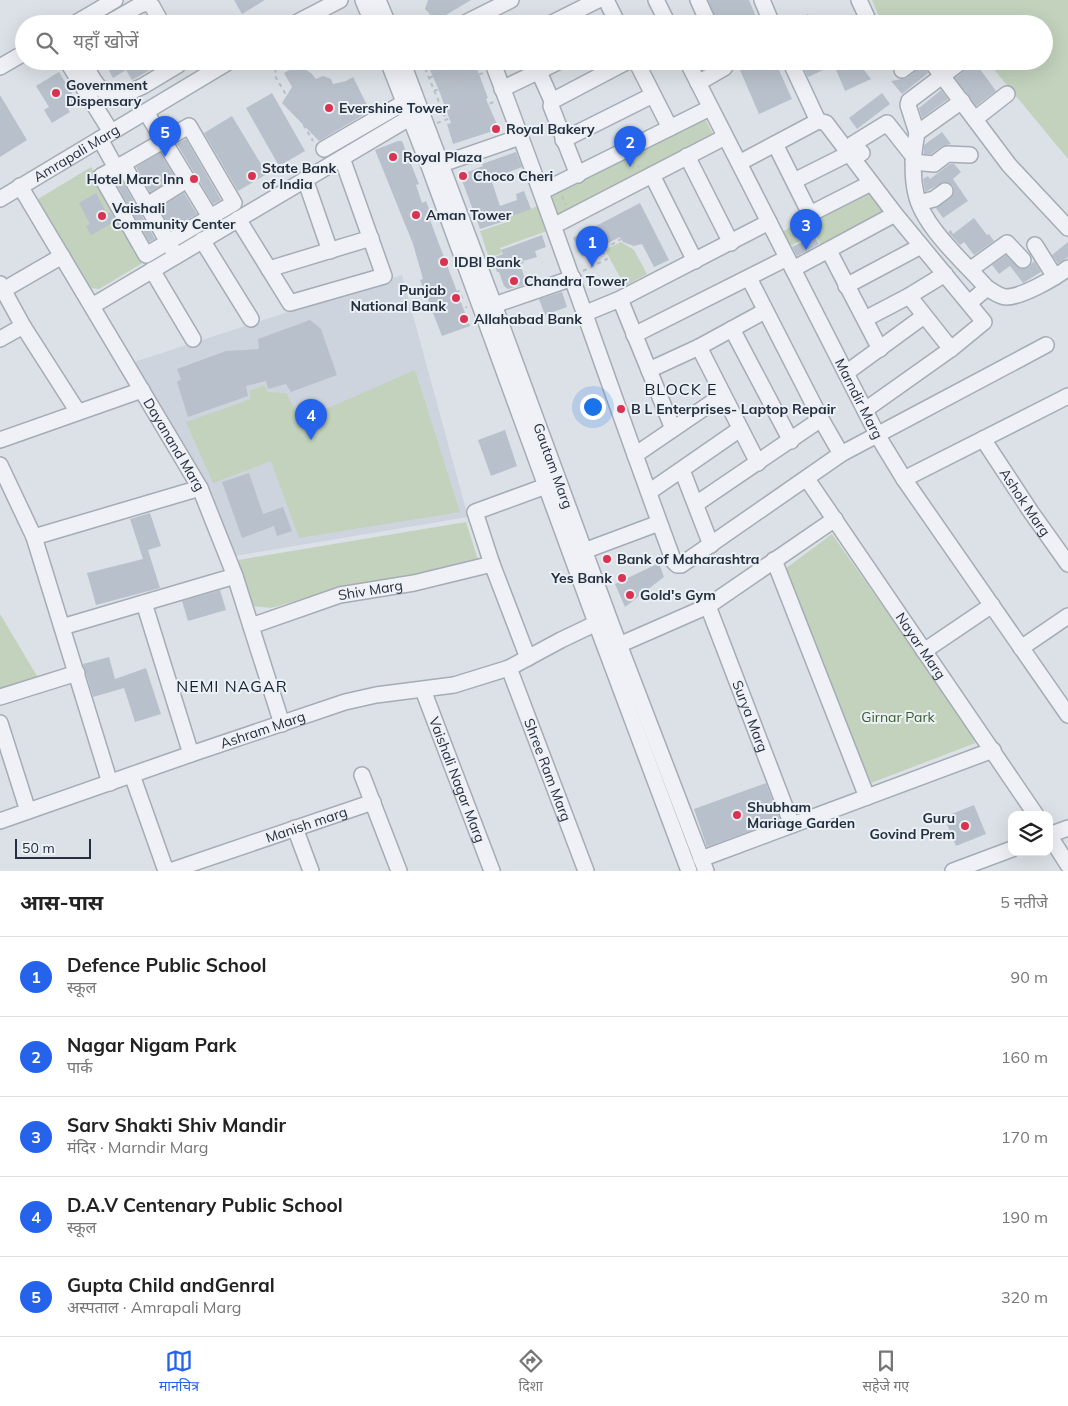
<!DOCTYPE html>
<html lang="hi">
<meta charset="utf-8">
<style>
:root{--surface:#fff;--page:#f2f2f2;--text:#222;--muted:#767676;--line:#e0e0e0;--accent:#2563eb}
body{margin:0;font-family:Mulish,"Noto Sans Devanagari",sans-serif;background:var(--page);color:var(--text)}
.controls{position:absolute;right:15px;bottom:15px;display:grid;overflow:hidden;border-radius:10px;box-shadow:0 5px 20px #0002}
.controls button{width:45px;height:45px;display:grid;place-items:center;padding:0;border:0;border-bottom:1px solid var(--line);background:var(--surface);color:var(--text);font:25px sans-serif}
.scale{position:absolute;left:15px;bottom:12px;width:76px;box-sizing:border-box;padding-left:5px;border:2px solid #242f3f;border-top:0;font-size:14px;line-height:18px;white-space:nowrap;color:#242f3f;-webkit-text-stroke:4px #ebf0f5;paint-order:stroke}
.you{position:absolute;left:592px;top:406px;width:18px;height:18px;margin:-12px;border:4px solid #fff;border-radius:50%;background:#1a73e8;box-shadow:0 0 0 8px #1a73e833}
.badge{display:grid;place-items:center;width:32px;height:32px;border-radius:50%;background:var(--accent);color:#fff;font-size:16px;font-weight:700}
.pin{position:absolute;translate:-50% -41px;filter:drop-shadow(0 1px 2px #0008)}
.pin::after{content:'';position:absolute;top:26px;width:18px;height:15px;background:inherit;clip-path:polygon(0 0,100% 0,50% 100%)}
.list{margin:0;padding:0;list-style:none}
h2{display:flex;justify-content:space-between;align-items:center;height:65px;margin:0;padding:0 20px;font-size:21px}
h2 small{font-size:16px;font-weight:400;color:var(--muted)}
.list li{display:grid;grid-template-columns:32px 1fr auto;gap:15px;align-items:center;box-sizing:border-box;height:80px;padding:0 20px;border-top:1px solid var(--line)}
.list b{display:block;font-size:19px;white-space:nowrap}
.list p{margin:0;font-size:16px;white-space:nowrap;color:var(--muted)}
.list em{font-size:16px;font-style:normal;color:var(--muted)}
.icon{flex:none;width:28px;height:28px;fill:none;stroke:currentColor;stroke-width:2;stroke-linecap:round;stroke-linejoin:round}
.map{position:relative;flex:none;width:1068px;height:871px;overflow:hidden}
.search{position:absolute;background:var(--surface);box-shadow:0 5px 20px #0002;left:15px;right:15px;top:15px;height:55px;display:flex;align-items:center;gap:12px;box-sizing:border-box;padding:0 18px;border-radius:28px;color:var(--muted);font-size:19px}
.sheet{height:465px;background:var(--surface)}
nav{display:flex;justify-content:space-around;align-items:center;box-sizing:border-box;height:70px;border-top:1px solid var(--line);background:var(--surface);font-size:14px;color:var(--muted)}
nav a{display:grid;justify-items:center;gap:2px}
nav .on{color:var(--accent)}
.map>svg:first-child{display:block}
.built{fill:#cdd4dd}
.green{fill:#c2d2bc}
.building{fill:#b8c0cb}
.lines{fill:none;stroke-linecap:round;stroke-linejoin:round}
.minor-casing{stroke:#a5acb5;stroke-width:18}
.path{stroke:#babfc6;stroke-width:2;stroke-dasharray:4 4;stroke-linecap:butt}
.minor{stroke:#eff1f6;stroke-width:15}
.poi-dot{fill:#da3351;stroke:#ebf0f5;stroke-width:2}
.labels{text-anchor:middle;stroke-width:4;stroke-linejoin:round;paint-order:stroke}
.poi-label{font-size:14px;font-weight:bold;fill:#242f3f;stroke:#ebf0f5;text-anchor:start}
.street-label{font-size:14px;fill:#242f3f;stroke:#ebf0f5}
.park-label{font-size:14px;fill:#3a5c30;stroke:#ebf0f5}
.quarter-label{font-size:16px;letter-spacing:1px;fill:#17202f;stroke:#ebf0f5}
</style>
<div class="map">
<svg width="1068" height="871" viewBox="0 0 1068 871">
<rect width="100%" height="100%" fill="#dce1e7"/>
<!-- built -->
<path class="built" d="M402,275L468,517L235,556L134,362Z"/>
<!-- green -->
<path class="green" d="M872,0H1068V159L987,61H1044V24H882Z
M703,115L714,136L558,220L548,194Z
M91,167L146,261L99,289L91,288L38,199Z
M867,186L886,217L824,251L815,235L787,247L780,233Z
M538,206L547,231L500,248L502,253L489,258L480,231L507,222V218Z
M621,242L634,250L647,274L625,286L605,250Z
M415,370L460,512L299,538L271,461L213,483L186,422L251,399L249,391L264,385L268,392L286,393L301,420Z
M466,522L478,560L431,575L343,587L271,608L252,606L238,560Z
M832,534L978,742L871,783L785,569Z
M0,614L43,686L0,703Z"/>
<!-- building -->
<path class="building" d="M234,0H265L242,14Z
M428,0H471L431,24L427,17L430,14L425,9Z
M708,0H749L759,24H718Z
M808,14L813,24H786Z
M141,15L146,24H126Z
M104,61H166L132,80L126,70L113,78Z
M426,61H474L488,98L486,99L499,129L453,144L447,124L451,123L438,88Z
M736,61H775L792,99L759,114Z
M800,61H857L871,79L845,91L834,65L808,77Z
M971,61H974L996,91L976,106L955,78L968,68Z
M298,65L311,73L316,79L323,76L331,79L333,84L346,81L353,77L370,111L319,141L282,103L292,87L284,73Z
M923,65L928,73L902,94L891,81L907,78Z
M59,72L76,100L66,106L70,112L52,123L44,110L49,107L36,86Z
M941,90L948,99L922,118L919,108Z
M272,93L305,151L279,166L246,108Z
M882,93L890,104L857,129L849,118Z
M0,95L27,140L0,157Z
M232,116L267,174L238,191L204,133Z
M942,132L951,144L942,146L931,154H924V145Z
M186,139L221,200L213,204L177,144Z
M398,141H402L413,169L419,184L416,185L422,203L426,201L433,219L430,220L470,326L442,336L420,280L423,279L413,244L375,150Z
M516,152L522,167L491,179L500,206L517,200L516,194L524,191L531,209L505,219V221L480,229L460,175L483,166L482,164Z
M160,153L175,177L150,192L136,167Z
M950,164H954L961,172L953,179L968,201L943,218L936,208L953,195L954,190L953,186L949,183L944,182L925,192L923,179L928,176L930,179Z
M121,179L155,239L149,242L115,182Z
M96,193L107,214L110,212L116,221L91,235L86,226L90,224L79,203Z
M184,193L197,214L171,229L159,208Z
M640,203L669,260L654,267L642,244L634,246L623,242L620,237L582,256L573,238Z
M974,218L987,235L989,234L994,241L974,255L964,242L960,245L948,232L951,230L953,234Z
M542,235L546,247L535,251L537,257L523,261L524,263L520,264L527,284L508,289L504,286L499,272H497L492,258L503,254L501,250Z
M814,236L819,244L797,256L792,247Z
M1068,242V257L1058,264L1052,255Z
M1006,255L1021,269L1029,267L1034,261L1041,272L1023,283L1010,266L999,274L992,265Z
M562,292L567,307L545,315L539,299Z
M310,320L321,329L337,375L291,392L286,384L268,389L266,381L246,386L248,396L188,417L177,382L181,379L177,369L226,351L259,349L258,339Z
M505,430L517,466L491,476L478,440Z
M249,473L263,514L283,507L292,531L277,536L274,526L242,538L222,482Z
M150,513L161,546L148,550L160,588L96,605L87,573L143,559L130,519Z
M659,563L664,577L625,607L615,584Z
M220,590L226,610L188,621L182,601Z
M109,657L115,679L146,668L161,714L135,722L124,688L93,697L83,664Z
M766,783L780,820L707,847L694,809Z
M974,805L986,834L956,846L944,817Z"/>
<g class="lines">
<!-- minor casing -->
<g class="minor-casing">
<g id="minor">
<path d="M363,0L373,24"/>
<path d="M378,0L388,24"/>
<path d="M606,0L618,24"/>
<path d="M656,0L668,24"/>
<path d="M698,0L709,24"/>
<path d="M762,0L772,24"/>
<path d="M859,0L870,24"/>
<path d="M74,24L115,0"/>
<path d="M107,24L140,5L147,3L152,6L162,24"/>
<path d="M294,24L340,0"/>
<path d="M463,24L511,0"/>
<path d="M550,24L598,0"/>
<path d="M67,61L111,132"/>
<path d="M83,61C93,79 97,91 117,98L143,86L178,65L180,61"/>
<path d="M388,61L429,166L599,631L689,871"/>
<path id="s1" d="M402,61L494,305L612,626L706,871"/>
<path d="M492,61C556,227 612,395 674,562L677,565H681L841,454L1046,345"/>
<path d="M636,61L670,128"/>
<path id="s2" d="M687,61L879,438L904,479L1068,715"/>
<path d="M790,61L818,121"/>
<path d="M931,61L1009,165L1068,228"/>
<path d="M0,67L24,53"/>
<path d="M902,70L914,61"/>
<path d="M539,72L552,101L551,106L578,175"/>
<path d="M698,83L724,68L726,65V61"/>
<path d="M502,89L560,61"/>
<path d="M552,101L628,61"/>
<path d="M962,101L917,133C913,153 911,173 916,194C923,227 965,263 987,288L969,303"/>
<path d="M146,112L215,225"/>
<path d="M975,119L1007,94"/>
<path d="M917,133L908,105L909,101L962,61"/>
<path d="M100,139L116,168L189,126L234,203L146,255L101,176L116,168"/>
<path d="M563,140L653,95"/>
<path d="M775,144L810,214L871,183"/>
<path d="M324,149L405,102"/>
<path d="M862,153L853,144L887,123L913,156"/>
<path d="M687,156L731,243"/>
<path d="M913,162L934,164L947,154L970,155"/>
<path d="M739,163L818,121L826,123L895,214L984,322L951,349L865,410"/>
<path d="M123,164L172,249"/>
<path d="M442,164L520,137"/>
<path d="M652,175L695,261"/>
<path d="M305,179L330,251"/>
<path d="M794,181L848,154"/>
<path id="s3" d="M20,186L200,488L235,576L282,724"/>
<path d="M541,192L710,108"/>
<path id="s4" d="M0,199L230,61"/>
<path d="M919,203L934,199L945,191"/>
<path d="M147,205L187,180"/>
<path d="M238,219L290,303L384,276L342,158"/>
<path d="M561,222L725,137"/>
<path d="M202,240L251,319"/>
<path d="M1035,245L1055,277"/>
<path d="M829,251L880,349"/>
<path d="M269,269L371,238"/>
<path d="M793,269L895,214"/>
<path d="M971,269L1007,243L1023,260"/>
<path d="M152,270L193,339"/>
<path d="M749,278L821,419L841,454"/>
<path d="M0,284L23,326L78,412"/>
<path d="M846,286L921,246"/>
<path d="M987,288C992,291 1000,297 1006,297C1022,297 1055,278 1068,268"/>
<path d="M0,292L62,256"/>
<path d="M909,296L951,349"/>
<path d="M620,299L673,429"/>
<path d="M494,305L573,278"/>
<path d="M92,306L411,117"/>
<path d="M586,313L620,299L769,222"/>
<path d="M865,319L909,296L945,274"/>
<path d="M732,329L791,441"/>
<path d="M634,335L787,258"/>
<path d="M0,339L23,326"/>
<path d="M699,347L758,463"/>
<path d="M649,370L699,347L765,311"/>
<path d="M846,373L924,316"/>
<path id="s5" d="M983,439L1031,512L1068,564"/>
<path d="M0,440L142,390"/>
<path d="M635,455L723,395"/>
<path d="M0,465L34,537L110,783"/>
<path d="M682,470L711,545"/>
<path id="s6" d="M807,479L1036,815"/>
<path d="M904,479L1068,396"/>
<path d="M649,492L740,429"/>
<path d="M696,504L821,419"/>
<path d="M34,537L200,488"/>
<path d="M584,551L659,523"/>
<path d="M774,560L867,797"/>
<path d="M144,603L191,754"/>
<path id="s7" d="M708,606L792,825"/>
<path id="s8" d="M251,626L340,595L414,583L492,564"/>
<path d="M62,627L235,576"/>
<path d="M619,645L708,606L835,519"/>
<path d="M1021,648L1068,616"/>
<path d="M924,651L992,605"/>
<path d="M528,658L492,564L475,512L546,486"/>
<path id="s9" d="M509,668L586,871"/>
<path id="s10" d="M423,690L492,871"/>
<path d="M0,697L77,673"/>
<path d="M0,723L28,811"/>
<path d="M132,775L166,871"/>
<path d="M362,775L399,871"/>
<path id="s11" d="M0,821L191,754L345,702L376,695L454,685L509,668L561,640L605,619"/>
<path d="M295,828L311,871"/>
<path d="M1049,835L1068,865"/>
<path d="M1049,835L1068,828"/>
<path d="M701,859L993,750"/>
<path id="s12" d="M170,871L373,802"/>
<path d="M953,871L1012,849"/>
</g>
</g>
<!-- path -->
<path class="path" d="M274,61L276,65L275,76L313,141
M422,61L446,119
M429,78L471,61
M434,91L483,73
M437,123L494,102
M631,161L639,167
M562,196L566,205
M583,271L607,259L602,250L621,239
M456,293L459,291L462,298L459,299
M446,317L445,315L467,307"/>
<!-- minor -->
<use href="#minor" class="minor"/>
</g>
<!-- markers -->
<g class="poi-dot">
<circle cx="56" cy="93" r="5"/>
<circle cx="329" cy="108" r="5"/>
<circle cx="496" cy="129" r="5"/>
<circle cx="393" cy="157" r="5"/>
<circle cx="252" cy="176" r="5"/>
<circle cx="463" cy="176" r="5"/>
<circle cx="194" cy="179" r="5"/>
<circle cx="416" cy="215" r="5"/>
<circle cx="102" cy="216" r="5"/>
<circle cx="444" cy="262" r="5"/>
<circle cx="514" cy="281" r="5"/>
<circle cx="456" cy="298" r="5"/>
<circle cx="464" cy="319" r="5"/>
<circle cx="621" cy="409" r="5"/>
<circle cx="607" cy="559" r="5"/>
<circle cx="622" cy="578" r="5"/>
<circle cx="630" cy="595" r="5"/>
<circle cx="737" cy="815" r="5"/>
<circle cx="965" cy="826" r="5"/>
</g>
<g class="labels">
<!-- poi labels -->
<g class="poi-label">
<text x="66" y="90">Government<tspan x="66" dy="16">Dispensary</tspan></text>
<text x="339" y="113">Evershine Tower</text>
<text x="506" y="134">Royal Bakery</text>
<text x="403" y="162">Royal Plaza</text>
<text x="262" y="173">State Bank<tspan x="262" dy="16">of India</tspan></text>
<text x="473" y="181">Choco Cheri</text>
<text x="184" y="184" text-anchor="end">Hotel Marc Inn</text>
<text x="112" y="213">Vaishali<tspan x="112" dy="16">Community Center</tspan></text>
<text x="426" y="220">Aman Tower</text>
<text x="454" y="267">IDBI Bank</text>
<text x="524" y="286">Chandra Tower</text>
<text x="446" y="295" text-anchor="end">Punjab<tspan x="446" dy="16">National Bank</tspan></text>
<text x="474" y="324">Allahabad Bank</text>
<text x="631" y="414">B L Enterprises- Laptop Repair</text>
<text x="617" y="564">Bank of Maharashtra</text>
<text x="612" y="583" text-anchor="end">Yes Bank</text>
<text x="640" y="600">Gold's Gym</text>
<text x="747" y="812">Shubham<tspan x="747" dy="16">Mariage Garden</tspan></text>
<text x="955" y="823" text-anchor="end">Guru<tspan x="955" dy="16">Govind Prem</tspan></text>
</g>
<!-- street labels -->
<g class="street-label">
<text dy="5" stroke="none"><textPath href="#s4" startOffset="89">Amrapali Marg</textPath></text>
<text dy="5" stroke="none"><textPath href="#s2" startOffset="379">Marndir Marg</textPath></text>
<text dy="5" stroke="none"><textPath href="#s3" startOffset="301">Dayanand Marg</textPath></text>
<text dy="5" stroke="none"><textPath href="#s1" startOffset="432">Gautam Marg</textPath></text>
<text dy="5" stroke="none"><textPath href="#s5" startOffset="76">Ashok Marg</textPath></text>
<text dy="5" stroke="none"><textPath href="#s8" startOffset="125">Shiv Marg</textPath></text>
<text dy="5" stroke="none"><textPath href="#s6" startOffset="202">Nayar Marg</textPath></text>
<text dy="5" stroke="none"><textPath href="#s7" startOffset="118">Surya Marg</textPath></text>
<text dy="5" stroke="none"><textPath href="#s11" startOffset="278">Ashram Marg</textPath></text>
<text dy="5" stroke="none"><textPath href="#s9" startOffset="109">Shree Ram Marg</textPath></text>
<text dy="5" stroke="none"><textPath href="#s10" startOffset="96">Vaishali Nagar Marg</textPath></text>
<text dy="5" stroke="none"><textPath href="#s12" startOffset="144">Manish marg</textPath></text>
</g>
<!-- park labels -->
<g class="park-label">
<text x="898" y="722">Girnar Park</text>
</g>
<!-- quarter labels -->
<g class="quarter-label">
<text x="681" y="395">BLOCK E</text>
<text x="232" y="692">NEMI NAGAR</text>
</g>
</g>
</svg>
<div class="controls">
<button><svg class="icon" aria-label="layers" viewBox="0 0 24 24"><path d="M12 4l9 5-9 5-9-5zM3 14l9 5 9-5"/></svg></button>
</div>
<div class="scale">50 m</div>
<div class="you"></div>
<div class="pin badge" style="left:592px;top:267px">1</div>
<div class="pin badge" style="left:630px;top:167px">2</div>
<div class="pin badge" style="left:806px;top:250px">3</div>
<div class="pin badge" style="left:311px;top:440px">4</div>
<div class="pin badge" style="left:165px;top:157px">5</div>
<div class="search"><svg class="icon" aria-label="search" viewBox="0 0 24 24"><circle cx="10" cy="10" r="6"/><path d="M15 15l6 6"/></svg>यहाँ खोजें</div>
</div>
<section class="sheet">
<h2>आस-पास<small>5 नतीजे</small></h2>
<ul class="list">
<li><span class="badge">1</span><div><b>Defence Public School</b><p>स्कूल</p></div><em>90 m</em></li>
<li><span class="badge">2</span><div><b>Nagar Nigam Park</b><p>पार्क</p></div><em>160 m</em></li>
<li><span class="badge">3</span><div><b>Sarv Shakti Shiv Mandir</b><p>मंदिर · Marndir Marg</p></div><em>170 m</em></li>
<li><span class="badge">4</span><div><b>D.A.V Centenary Public School</b><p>स्कूल</p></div><em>190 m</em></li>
<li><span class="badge">5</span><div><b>Gupta Child andGenral</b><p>अस्पताल · Amrapali Marg</p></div><em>320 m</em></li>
</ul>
</section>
<nav>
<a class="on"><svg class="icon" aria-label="map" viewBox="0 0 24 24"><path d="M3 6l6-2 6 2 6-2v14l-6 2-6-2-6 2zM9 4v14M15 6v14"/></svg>मानचित्र</a>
<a><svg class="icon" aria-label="directions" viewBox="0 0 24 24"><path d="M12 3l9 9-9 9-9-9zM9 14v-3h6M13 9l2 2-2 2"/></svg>दिशा</a>
<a><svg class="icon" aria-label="saved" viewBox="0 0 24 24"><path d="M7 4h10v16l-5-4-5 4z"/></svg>सहेजे गए</a>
</nav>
